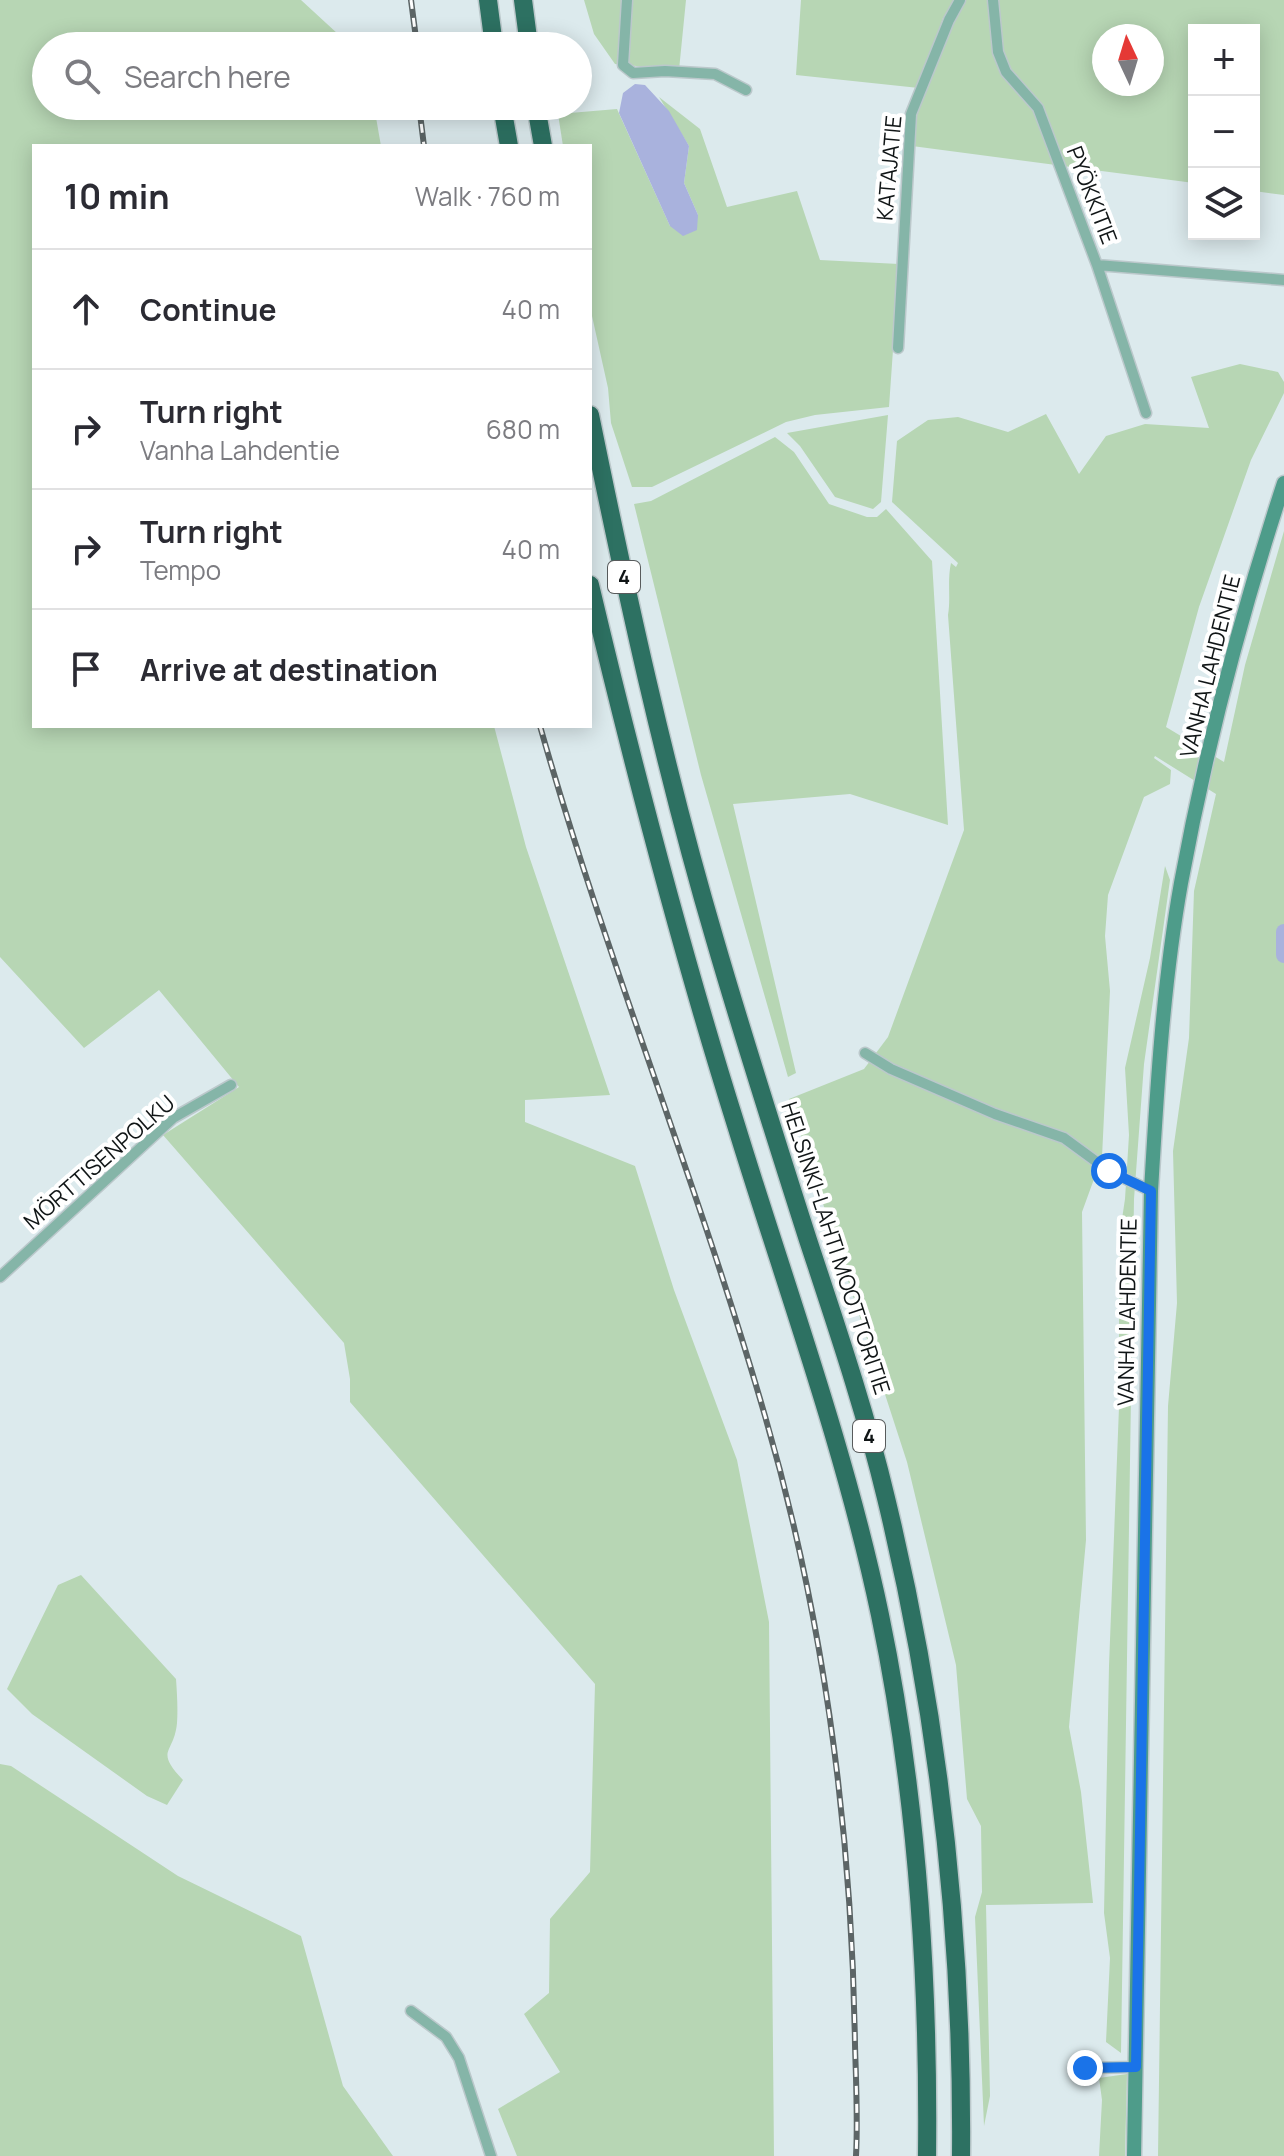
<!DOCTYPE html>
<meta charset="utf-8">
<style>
:root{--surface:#fff;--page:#f7f7f7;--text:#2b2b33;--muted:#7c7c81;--line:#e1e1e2}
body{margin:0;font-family:Manrope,sans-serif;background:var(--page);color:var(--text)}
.controls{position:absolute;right:24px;top:24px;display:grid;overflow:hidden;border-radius:0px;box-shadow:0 4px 20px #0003}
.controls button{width:72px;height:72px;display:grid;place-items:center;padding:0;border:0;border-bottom:2px solid var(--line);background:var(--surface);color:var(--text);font:40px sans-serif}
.compass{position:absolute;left:1092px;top:24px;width:72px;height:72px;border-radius:50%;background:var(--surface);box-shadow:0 4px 20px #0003;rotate:356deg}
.stop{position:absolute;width:24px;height:24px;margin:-18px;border:6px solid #1a73e8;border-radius:50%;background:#fff}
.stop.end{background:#1a73e8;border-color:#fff;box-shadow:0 2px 8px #0008}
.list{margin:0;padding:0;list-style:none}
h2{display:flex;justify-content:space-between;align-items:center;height:104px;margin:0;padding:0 32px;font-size:34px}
h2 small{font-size:26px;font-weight:400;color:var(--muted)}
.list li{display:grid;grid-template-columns:52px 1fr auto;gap:24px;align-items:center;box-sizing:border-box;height:120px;padding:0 32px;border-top:2px solid var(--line)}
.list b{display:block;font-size:30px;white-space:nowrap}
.list p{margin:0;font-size:26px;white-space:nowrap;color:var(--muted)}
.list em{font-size:26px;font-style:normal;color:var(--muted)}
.icon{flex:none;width:44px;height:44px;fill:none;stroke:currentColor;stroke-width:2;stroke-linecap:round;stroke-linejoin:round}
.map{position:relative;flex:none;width:1284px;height:2156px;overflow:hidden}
.search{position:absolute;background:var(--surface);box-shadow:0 4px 20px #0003;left:32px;top:32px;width:560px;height:88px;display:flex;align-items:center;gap:20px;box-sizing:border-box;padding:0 28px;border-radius:44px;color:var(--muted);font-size:30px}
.panel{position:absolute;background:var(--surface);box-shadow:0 4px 20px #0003;left:32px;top:144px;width:560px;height:584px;border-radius:0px}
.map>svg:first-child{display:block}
.green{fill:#b7d6b4;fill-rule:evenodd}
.water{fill:#a9b2dd}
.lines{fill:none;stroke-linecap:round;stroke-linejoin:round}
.river{stroke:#a9b2dd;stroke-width:16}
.minor-casing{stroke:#bbc8cb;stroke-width:13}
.secondary-casing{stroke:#bbc8cb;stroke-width:17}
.motorway-casing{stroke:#bbc8cb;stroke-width:21}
.minor{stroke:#85b5a8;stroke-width:10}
.secondary{stroke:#4e9c8a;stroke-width:14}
.motorway{stroke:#2d7162;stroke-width:18}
.rail-casing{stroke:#5c6566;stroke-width:6}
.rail{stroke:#fff;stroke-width:3;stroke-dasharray:9;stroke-linecap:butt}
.route{stroke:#1a73e8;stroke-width:10}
.labels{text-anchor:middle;stroke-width:8;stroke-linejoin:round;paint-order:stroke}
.shield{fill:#fff;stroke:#585b5c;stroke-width:2}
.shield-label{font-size:20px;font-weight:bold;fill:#101516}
.street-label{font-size:22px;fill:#101516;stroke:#fff}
</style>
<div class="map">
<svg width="1284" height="2156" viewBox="0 0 1284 2156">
<rect width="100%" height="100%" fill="#dceaed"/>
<!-- green -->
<path class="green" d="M0,0H301L351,46H46V106H374L381,146H34V726H494L526,847L610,1095L525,1100V1122L635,1166L674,1290L737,1460L769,1622L774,2156H517L498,2109L560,2072L524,2014L549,1993L550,1919L590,1872L595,1684L350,1402V1379L344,1343L163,1135L239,1087L159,990L84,1048L0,957Z
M584,0H686L679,70L615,64L594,34Z
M801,0H955L943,18L919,88L796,75Z
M964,0H988L994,52L1034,110L1056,165L912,146L913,114L951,21Z
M996,0H1284V195L1254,191V30H1194V183L1063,166L1040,104L1010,71L1002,50ZM1104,36H1152V84H1104Z
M659,97L700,129L727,207L797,191L820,260L899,264L889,407L815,415L786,422L652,487H632L611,423L608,388L590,307V146H563L558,114L617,109L670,226L698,215L684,183L689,146Z
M1240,364L1278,372L1284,382V393L1251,460L1199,607L1166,727L1224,762L1245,665L1284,531V2156H1158L1168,1406L1177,1303L1173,1151L1189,1038L1194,891L1216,794L1155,756L1154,758L1171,770L1170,784L1144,797L1108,895L1105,936L1110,991L1102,1157L1082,1212L1086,1540L1069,1727L1081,1792L1093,1903L986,1905L990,2096L984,2126L975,1917L982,1892L981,1826L967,1799L956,1665L907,1462L789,1099L864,1069L888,1037L964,830L948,615C951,598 947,581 951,563L956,567L958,563L892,502L897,441L928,420L958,417L1008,432L1046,414L1079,474L1106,436L1145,424L1209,428L1191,377Z
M888,415L881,502L873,509L835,497L800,446L787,433Z
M775,437L794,452L829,504L867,517H877L886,509L932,561L948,825L850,794L733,804L796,1073L788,1077L701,775L634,504L651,501Z
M1165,866L1170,880L1144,1064L1134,1199L1121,2053L1106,2042L1110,1958L1104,1913L1109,1666L1119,1407V1239L1125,1199L1129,1135L1125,1068L1150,958Z
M81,1575L176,1679C177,1693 178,1709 177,1723C174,1755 154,1749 183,1780L167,1805L147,1796L32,1714L7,1689L58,1585Z
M0,1764L11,1766L178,1876L301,1936L343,2086L393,2156H0Z
M1127,2074L1125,2156H1099L1102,2100L1099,2078Z"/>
<!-- water -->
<path class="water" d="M635,84L645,85L669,111L689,146L684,183L698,215L697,230L683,236L670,226L619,113L623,93Z"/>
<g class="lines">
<!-- river -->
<path class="river" d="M1284,932V955"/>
<!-- minor casing -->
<g class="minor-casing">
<path id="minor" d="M627,0L623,65L633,73L665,71L715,74L746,90
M993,0L998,52L1006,72L1038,108L1097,265L1146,413
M1097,265L1284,280
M898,348L911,114L949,20L960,0
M865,1053L891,1069L995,1114L1064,1138L1109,1171L1151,1191
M0,1277L173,1118L231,1085
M411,2011L446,2037L459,2058L491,2156
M1085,2068L1136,2067"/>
</g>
<!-- secondary casing -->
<g class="secondary-casing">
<path id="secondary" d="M1134,2156L1151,1191C1157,1088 1163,984 1181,883C1206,747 1241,614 1284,483"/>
</g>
<!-- motorway casing -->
<g class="motorway-casing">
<path id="motorway" d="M488,0L494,46
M523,0L529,46
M502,106L509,146
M536,106L543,146
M590,415C626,591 664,767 715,940C744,1040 776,1140 808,1240C836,1325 865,1410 886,1498C939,1716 963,1932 961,2156
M590,585C633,766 680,947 736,1125C786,1288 845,1448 880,1615C917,1793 929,1975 927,2156"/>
</g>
<!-- minor -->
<use href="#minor" class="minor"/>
<!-- secondary -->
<use href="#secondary" class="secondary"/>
<!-- motorway -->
<use href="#motorway" class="motorway"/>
<!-- rail casing -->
<g class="rail-casing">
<path id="rail" d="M411,0L417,46
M419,106L424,146
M540,726C606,959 698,1183 765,1416C824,1619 852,1834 855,2045C856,2082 858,2119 856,2156"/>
</g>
<!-- rail -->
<use href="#rail" class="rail"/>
</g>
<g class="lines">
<!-- route -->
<path class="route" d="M1085,2068L1136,2067L1151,1191L1109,1171"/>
</g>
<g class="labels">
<!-- shield labels -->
<g class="shield">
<rect x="608" y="561" width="32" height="32" rx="6"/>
<rect x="853" y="1420" width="32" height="32" rx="6"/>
</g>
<g class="shield-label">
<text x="624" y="584">4</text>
<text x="869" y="1443">4</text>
</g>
<!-- street labels -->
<g class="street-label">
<text transform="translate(889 168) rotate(-85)" y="8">KATAJATIE</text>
<text transform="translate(1092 195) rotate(69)" y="8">PYÖKKITIE</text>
<text transform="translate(1210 666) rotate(-76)" y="8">VANHA LAHDENTIE</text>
<text transform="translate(99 1162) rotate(-41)" y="8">MÖRTTISENPOLKU</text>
<text transform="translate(836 1248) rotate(72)" y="8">HELSINKI-LAHTI MOOTTORITIE</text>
<text transform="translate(1127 1312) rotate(-89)" y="8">VANHA LAHDENTIE</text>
</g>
</g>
</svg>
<div class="controls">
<button>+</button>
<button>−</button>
<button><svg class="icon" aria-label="layers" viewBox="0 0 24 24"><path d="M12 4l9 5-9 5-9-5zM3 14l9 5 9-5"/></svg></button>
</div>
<svg class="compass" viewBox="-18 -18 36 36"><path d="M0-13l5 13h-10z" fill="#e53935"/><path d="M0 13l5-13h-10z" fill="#7c7c81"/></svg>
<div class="stop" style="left:1109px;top:1171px"></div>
<div class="stop end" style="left:1085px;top:2068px"></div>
<div class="search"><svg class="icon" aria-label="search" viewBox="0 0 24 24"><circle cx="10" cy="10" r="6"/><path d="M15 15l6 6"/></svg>Search here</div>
<section class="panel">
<h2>10 min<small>Walk · 760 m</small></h2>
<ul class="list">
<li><svg class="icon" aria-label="ahead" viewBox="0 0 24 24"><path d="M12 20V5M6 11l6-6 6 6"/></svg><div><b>Continue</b></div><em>40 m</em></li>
<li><svg class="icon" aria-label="right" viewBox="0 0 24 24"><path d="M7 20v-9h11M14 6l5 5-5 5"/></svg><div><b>Turn right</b><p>Vanha Lahdentie</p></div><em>680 m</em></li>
<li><svg class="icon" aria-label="right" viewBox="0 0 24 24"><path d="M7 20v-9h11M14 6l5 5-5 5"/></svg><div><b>Turn right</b><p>Tempo</p></div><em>40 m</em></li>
<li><svg class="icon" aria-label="arrive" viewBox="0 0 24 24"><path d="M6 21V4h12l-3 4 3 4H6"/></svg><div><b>Arrive at destination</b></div></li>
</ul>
</section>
</div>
